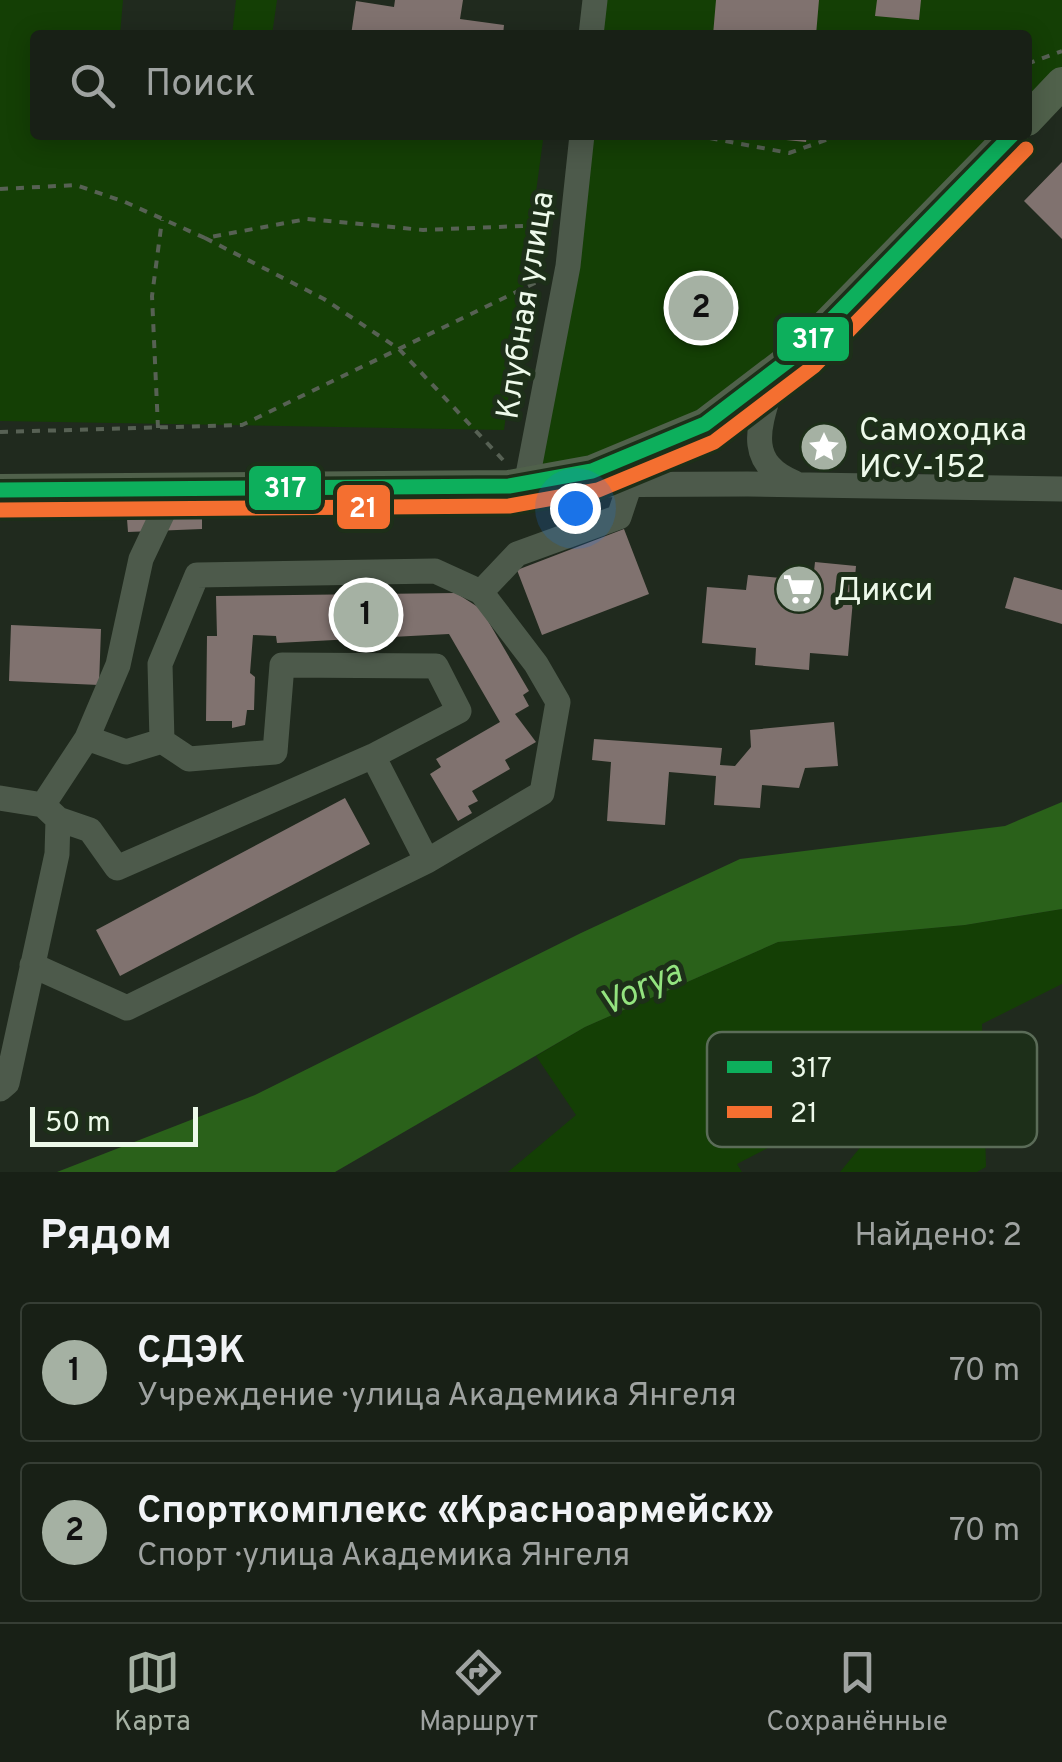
<!DOCTYPE html>
<html lang="ru">
<meta charset="utf-8">
<style>
:root{--surface:#182016;--page:#21281f;--text:#f1f3f6;--muted:#9fa3a1;--line:#363e35;--accent:#a5b1a3}
body{margin:0;font-family:Overpass,sans-serif;background:var(--page);color:var(--text)}
.scale{position:absolute;left:30px;bottom:25px;width:168px;box-sizing:border-box;padding-left:10px;border:5px solid #edf9ea;border-top:0;font-size:28px;line-height:35px;white-space:nowrap;color:#edf9ea;-webkit-text-stroke:8px #1d2f19;paint-order:stroke}
.you{position:absolute;left:575px;top:508px;width:35px;height:35px;margin:-25px;border:8px solid #fff;border-radius:50%;background:#1a73e8;box-shadow:0 0 0 15px #1a73e833}
.badge{display:grid;place-items:center;width:65px;height:65px;border-radius:50%;background:var(--accent);color:#111;font-size:32px;font-weight:700}
.pin{position:absolute;translate:-50% -50%;border:5px solid #fff;box-shadow:0 2px 10px #0006}
.list{margin:0;padding:0;list-style:none}
h2{display:flex;justify-content:space-between;align-items:center;height:130px;margin:0;padding:0 40px;font-size:42px}
h2 small{font-size:32px;font-weight:400;color:var(--muted)}
.list li{display:grid;grid-template-columns:65px 1fr auto;gap:30px;align-items:center;box-sizing:border-box;height:140px;margin:0 20px 20px;padding:0 20px;border:2px solid var(--line);border-radius:10px}
.list b{display:block;font-size:38px;white-space:nowrap}
.list p{margin:0;font-size:32px;white-space:nowrap;color:var(--muted)}
.list em{font-size:32px;font-style:normal;color:var(--muted)}
.icon{flex:none;width:55px;height:55px;fill:none;stroke:currentColor;stroke-width:2;stroke-linecap:round;stroke-linejoin:round}
.map{position:relative;flex:none;width:1062px;height:1172px;overflow:hidden}
.search{position:absolute;background:var(--surface);box-shadow:0 5px 25px #0003;left:30px;right:30px;top:30px;height:110px;display:flex;align-items:center;gap:25px;box-sizing:border-box;padding:0 35px;border-radius:10px;color:var(--muted);font-size:38px}
.sheet{height:450px;background:var(--surface)}
nav{display:flex;justify-content:space-around;align-items:center;box-sizing:border-box;height:140px;border-top:2px solid var(--line);background:var(--surface);font-size:28px;color:var(--muted)}
nav a{display:grid;justify-items:center;gap:5px}
nav .on{color:var(--accent)}
.map>svg:first-child{display:block}
.green{fill:#143f05}
.water{fill:#2a611a}
.building{fill:#80726f}
.lines{fill:none;stroke-linecap:round;stroke-linejoin:round}
.path{stroke:#576154;stroke-width:4;stroke-dasharray:8 8;stroke-linecap:butt}
.minor{stroke:#4d5a4b;stroke-width:25}
.major{stroke:#50614b;stroke-width:32}
.bus-1-casing{stroke:#1d2f19;stroke-width:22}
.bus-2-casing{stroke:#1d2f19;stroke-width:22}
.bus-1{stroke:#0daf5c;stroke-width:15}
.bus-2{stroke:#f46f30;stroke-width:15}
.labels{text-anchor:middle;stroke-width:10;stroke-linejoin:round;paint-order:stroke}
.street-label{font-size:32px;fill:#edf9ea;stroke:#1d2f19}
.poi-label{font-size:32px;fill:#edf9ea;stroke:#1d2f19;text-anchor:start}
.water-label{font-size:35px;font-style:italic;fill:#93e37f;stroke:#1d2f19}
.key{fill:#1d2f19;stroke:#5b6c58;stroke-width:2.5}
.key-label{font-size:28px;fill:#edf9ea}
.line-badge{stroke:#1d2f19;stroke-width:4}
.badge-label{font-size:28px;text-anchor:middle;font-weight:bold;fill:#fff}
</style>
<div class="map">
<svg width="1062" height="1172" viewBox="0 0 1062 1172">
<rect width="100%" height="100%" fill="#202a1e"/>
<!-- green -->
<path class="green" d="M0,0H123L120,35H35V135H496L543,140L504,430L0,421Z
M236,0H277L272,35H232Z
M595,0H1062V82L1027,118V35H591Z
M582,135H1011L705,424L526,485Z
M1062,909V984L982,1024L986,1167L977,1172H840L928,1065L737,1164L742,1172H508L576,1115L536,1056L585,1027L778,942L965,925Z"/>
<!-- water -->
<path class="water" d="M1062,802V909L965,925L778,942L585,1027L335,1172H57L255,1095L581,933L740,859L1005,826Z"/>
<!-- building -->
<path class="building" d="M395,0H463L460,19L504,25L503,35H351L356,1L394,7Z
M716,0H819L816,35H713Z
M877,0H921L919,20L875,16Z
M766,135H807L806,142L766,138Z
M1062,162V239L1024,201Z
M202,516V529L128,532L127,519Z
M624,529L649,594L542,635L517,570Z
M815,562L856,566L848,656L810,653L809,670L755,665L756,648L702,643L707,587L746,590L748,575L813,581Z
M1014,577L1062,590V624L1005,608Z
M456,593L481,609L529,691L523,695L529,706L515,714L536,742L505,760L510,769L472,791L478,801L468,806L472,813L458,821L430,774L441,767L436,759L500,722L449,634L277,643L276,636L253,635L250,673L255,677L254,710H247L245,725L232,728V721H206L207,636H217L216,596Z
M11,625L101,629L99,685L9,681Z
M834,722L838,766L805,768L799,788L762,785L760,808L714,805L716,776L669,772L665,825L607,821L611,762L592,760L594,739L722,748L720,765L735,766L751,747L750,730Z
M345,798L370,844L120,976L96,930Z"/>
<g class="lines">
<!-- path -->
<path class="path" d="M1027,64L1062,51
M694,135L789,153L840,135
M0,189L76,185L125,202L205,238L307,219L423,230L547,225
M205,238L324,299L399,349L503,460
M158,428L152,296L162,220
M0,432L242,425L541,280"/>
<!-- minor -->
<path class="minor" d="M591,35L595,0
M582,135L568,266L526,485L748,484L1062,489
M776,370C764,416 738,460 795,483
M87,738L126,752L162,741L160,664L197,575L435,571L481,592L517,554L619,517L630,484
M162,741L189,759L275,752L282,665L436,666L459,711L373,756
M0,798L43,805L58,819L57,854L7,1083L0,1089
M43,805L87,738L118,665L141,559L175,487
M427,861L542,793L558,702L536,664L481,592
M32,965L127,1008L427,861L373,756L117,868L90,830L58,819"/>
<!-- major -->
<path class="major" d="M1027,120L1062,83
M0,490L509,486L592,471L705,424L802,350L1012,135"/>
<!-- bus-1 casing -->
<g class="bus-1-casing">
<path id="bus-1" d="M0,490L509,486L592,471L705,424L802,350L1012,135"/>
</g>
<!-- bus-2 casing -->
<g class="bus-2-casing">
<path id="bus-2" d="M0,510L509,506L598,490L714,442L814,366L1026,149"/>
</g>
<!-- bus-1 -->
<use href="#bus-1" class="bus-1"/>
<!-- bus-2 -->
<use href="#bus-2" class="bus-2"/>
</g>
<!-- icons -->
<defs>
<g id="sight-disc" transform="scale(2.5)"><circle r="9.5" fill="#a5b1a3" stroke="#1d2f19"/><path d="M0-6L1.8-2.2L6-1.7L2.9 1.2L3.7 5.4L0 3.3L-3.7 5.4L-2.9 1.2L-6-1.7L-1.8-2.2Z" fill="#fff"/></g>
<g id="supermarket-disc" transform="scale(2.5)"><circle r="9.5" fill="#a5b1a3" stroke="#1d2f19"/><path d="M-6-5.5h2.5l.6 2H6L4.5 2H-2.5L-4.4-4H-6ZM-1.5 3.2a1.3 1.3 0 1 0 .1 0ZM3 3.2a1.3 1.3 0 1 0 .1 0Z" fill="#fff"/></g>
</defs>
<g fill-rule="evenodd">
<use href="#sight-disc" x="824" y="447"/>
<use href="#supermarket-disc" x="799" y="589"/>
</g>
<g class="labels">
<!-- street labels -->
<g class="street-label">
<text transform="translate(524 305) rotate(-81)" y="11">Клубная улица</text>
</g>
<!-- poi labels -->
<g class="poi-label">
<text x="859" y="440">Самоходка<tspan x="859" dy="37">ИСУ-152</tspan></text>
<text x="834" y="600">Дикси</text>
</g>
<!-- water labels -->
<g class="water-label">
<text transform="translate(640 987) rotate(-25)" y="12">Vorya</text>
</g>
</g>
<!-- legend -->
<rect x="707" y="1032" width="330" height="115" rx="15" class="key"/>
<rect x="727" y="1061" width="45" height="12" fill="#0daf5c"/>
<rect x="727" y="1106" width="45" height="12" fill="#f46f30"/>
<g class="key-label">
<text x="790" y="1077">317</text>
<text x="790" y="1122">21</text>
</g>
<g class="line-badge">
<rect x="775" y="315" width="76" height="48" rx="10" fill="#0daf5c"/>
<rect x="247" y="464" width="76" height="48" rx="10" fill="#0daf5c"/>
<rect x="335" y="483" width="57" height="48" rx="10" fill="#f46f30"/>
</g>
<g class="badge-label">
<text x="813" y="348">317</text>
<text x="285" y="497">317</text>
<text x="363" y="517">21</text>
</g>
</svg>
<div class="scale">50 m</div>
<div class="you"></div>
<div class="pin badge" style="left:366px;top:615px">1</div>
<div class="pin badge" style="left:701px;top:308px">2</div>
<div class="search"><svg class="icon" aria-label="search" viewBox="0 0 24 24"><circle cx="10" cy="10" r="6"/><path d="M15 15l6 6"/></svg>Поиск</div>
</div>
<section class="sheet">
<h2>Рядом<small>Найдено: 2</small></h2>
<ul class="list">
<li><span class="badge">1</span><div><b>СДЭК</b><p>Учреждение · улица Академика Янгеля</p></div><em>70 m</em></li>
<li><span class="badge">2</span><div><b>Спорткомплекс «Красноармейск»</b><p>Спорт · улица Академика Янгеля</p></div><em>70 m</em></li>
</ul>
</section>
<nav>
<a class="on"><svg class="icon" aria-label="map" viewBox="0 0 24 24"><path d="M3 6l6-2 6 2 6-2v14l-6 2-6-2-6 2zM9 4v14M15 6v14"/></svg>Карта</a>
<a><svg class="icon" aria-label="directions" viewBox="0 0 24 24"><path d="M12 3l9 9-9 9-9-9zM9 14v-3h6M13 9l2 2-2 2"/></svg>Маршрут</a>
<a><svg class="icon" aria-label="saved" viewBox="0 0 24 24"><path d="M7 4h10v16l-5-4-5 4z"/></svg>Сохранённые</a>
</nav>
